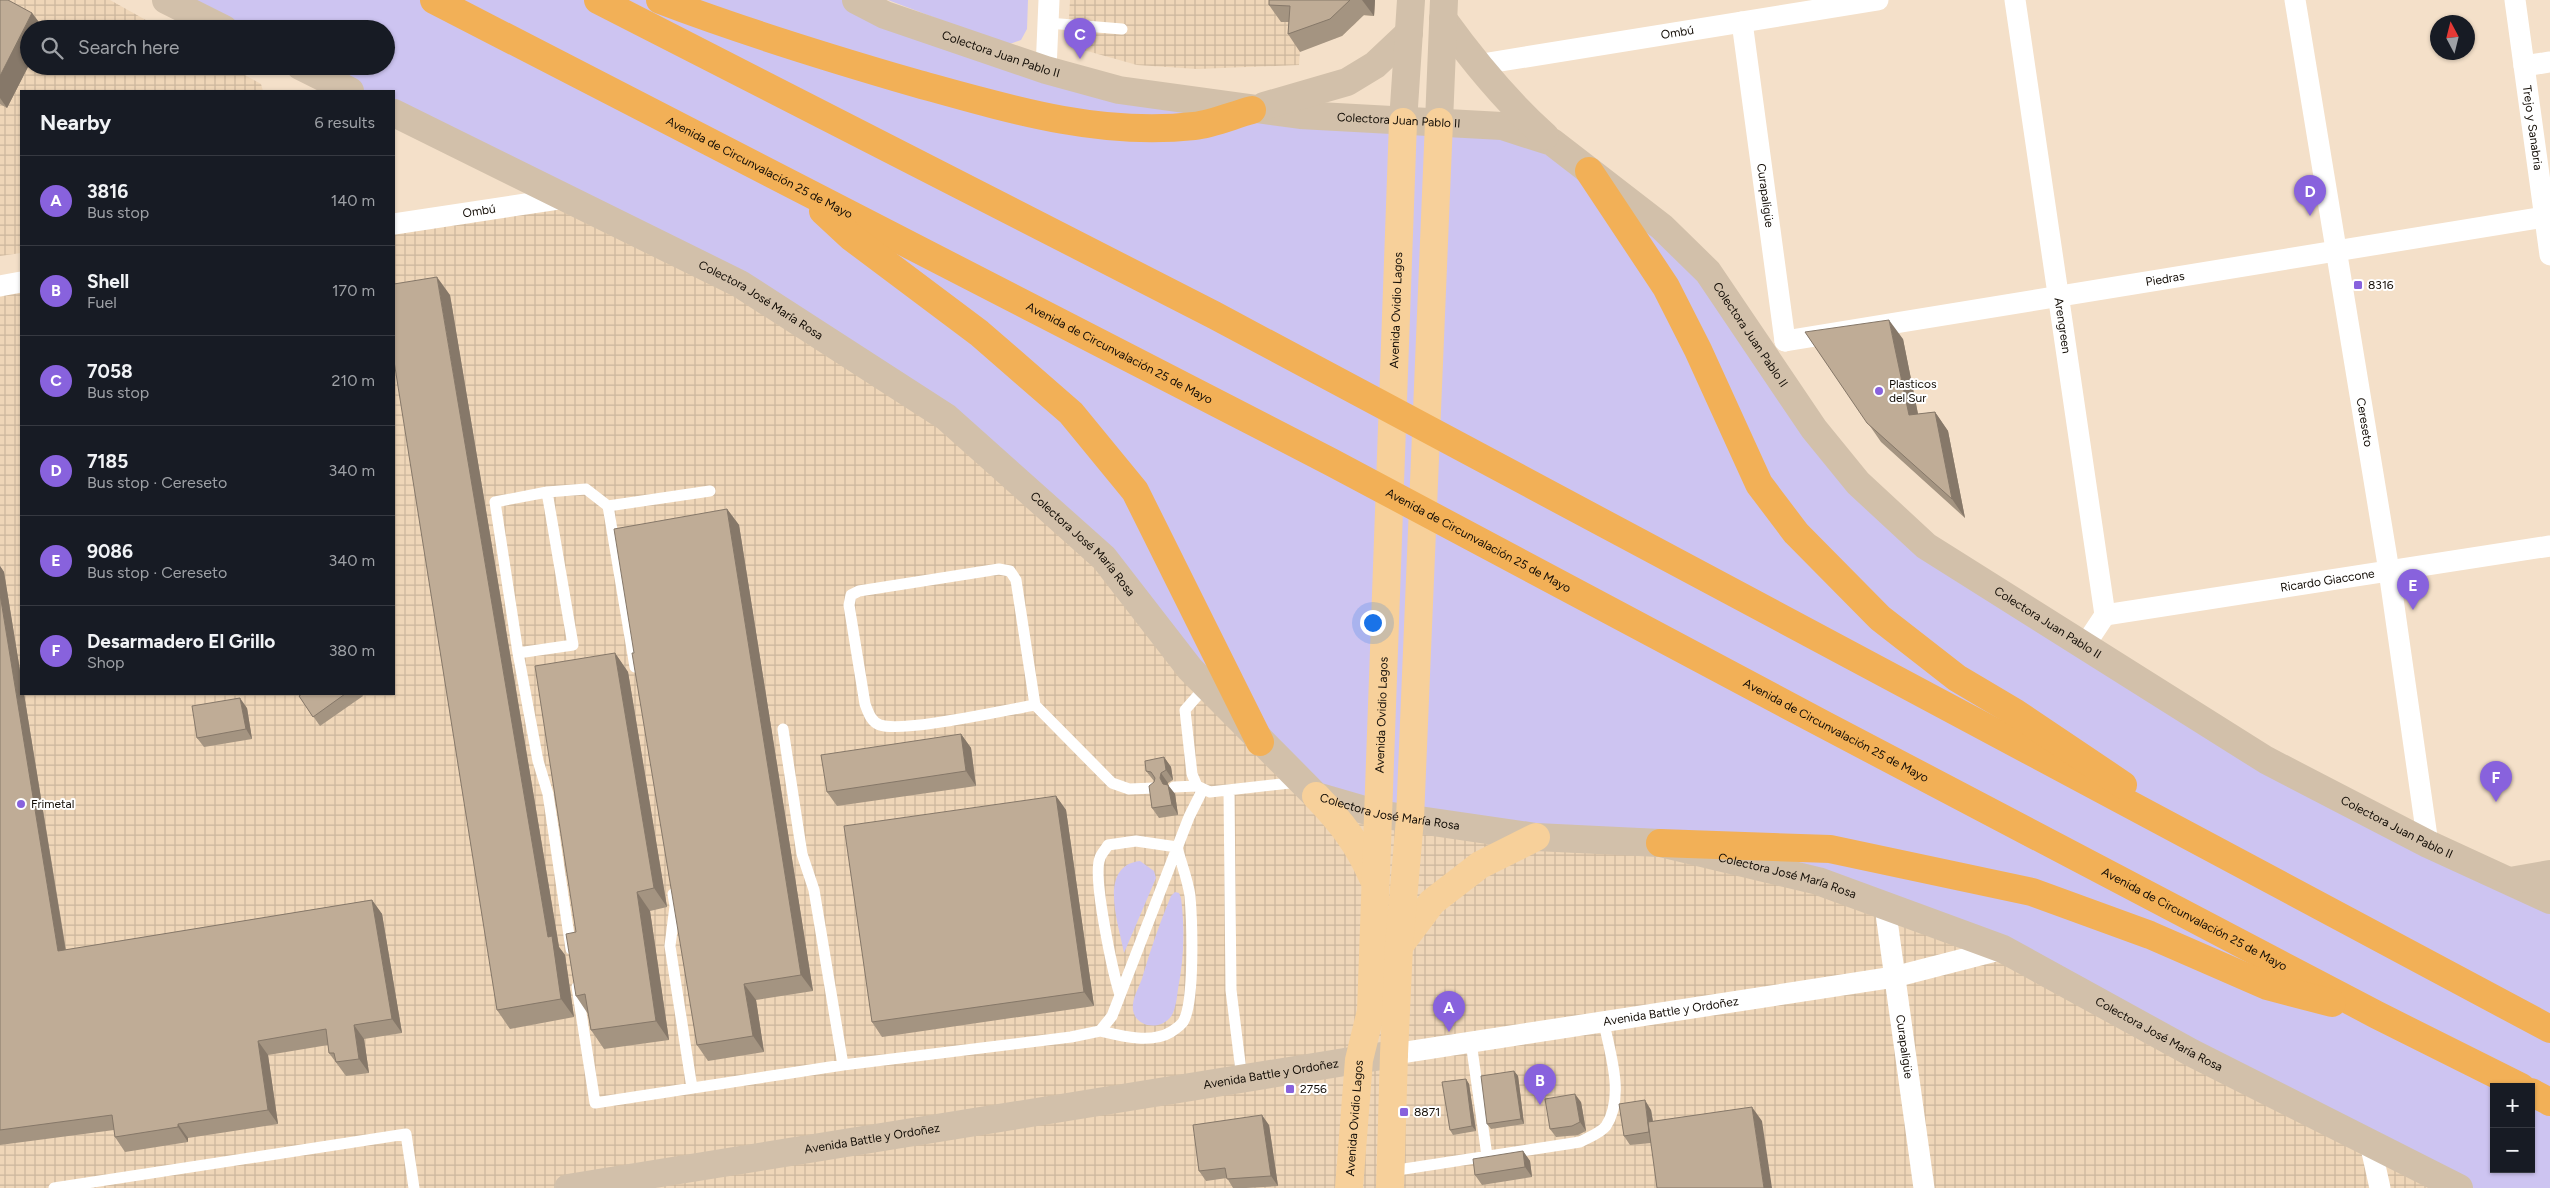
<!DOCTYPE html>
<meta charset="utf-8">
<style>
:root{--surface:#171b24;--page:#20242c;--text:#f1f3f6;--muted:#9ea1a6;--line:#363941;--accent:#8862dd}
body{margin:0;font-family:Figtree,sans-serif;background:var(--page);color:var(--text)}
.controls{position:absolute;right:15px;bottom:15px;display:grid;overflow:hidden;border-radius:0px;box-shadow:0 1px 4px #0004}
.controls button{width:45px;height:45px;display:grid;place-items:center;padding:0;border:0;border-bottom:1px solid var(--line);background:var(--surface);color:var(--text);font:25px sans-serif}
.compass{position:absolute;left:2430px;top:15px;width:45px;height:45px;border-radius:50%;background:var(--surface);box-shadow:0 1px 4px #0004;rotate:353deg}
.you{position:absolute;left:1372px;top:622px;width:18px;height:18px;margin:-12px;border:4px solid #fff;border-radius:50%;background:#1a73e8;box-shadow:0 0 0 8px #1a73e833}
.badge{display:grid;place-items:center;width:32px;height:32px;border-radius:50%;background:var(--accent);color:#fff;font-size:16px;font-weight:700}
.pin{position:absolute;translate:-50% -41px;filter:drop-shadow(0 1px 2px #0008)}
.pin::after{content:'';position:absolute;top:26px;width:18px;height:15px;background:inherit;clip-path:polygon(0 0,100% 0,50% 100%)}
.list{margin:0;padding:0;list-style:none}
h2{display:flex;justify-content:space-between;align-items:center;height:65px;margin:0;padding:0 20px;font-size:21px}
h2 small{font-size:16px;font-weight:400;color:var(--muted)}
.list li{display:grid;grid-template-columns:32px 1fr auto;gap:15px;align-items:center;box-sizing:border-box;height:90px;padding:0 20px;border-top:1px solid var(--line)}
.list b{display:block;font-size:19px;white-space:nowrap}
.list p{margin:0;font-size:16px;white-space:nowrap;color:var(--muted)}
.list em{font-size:16px;font-style:normal;color:var(--muted)}
.icon{flex:none;width:28px;height:28px;fill:none;stroke:currentColor;stroke-width:2;stroke-linecap:round;stroke-linejoin:round}
.map{position:relative;flex:none;width:2550px;height:1188px;overflow:hidden}
.search{position:absolute;background:var(--surface);box-shadow:0 1px 4px #0004;left:20px;top:20px;width:375px;height:55px;display:flex;align-items:center;gap:12px;box-sizing:border-box;padding:0 18px;border-radius:28px;color:var(--muted);font-size:19px}
.panel{position:absolute;background:var(--surface);box-shadow:0 1px 4px #0004;left:20px;top:90px;width:375px;height:605px;border-radius:0px}
.map>svg:first-child{display:block}
.industrial{fill:url(#industrial-grid)}
.grass{fill:#cdc4f1;fill-rule:evenodd}
.lines{fill:none;stroke-linecap:round;stroke-linejoin:round}
.service{stroke:#fff;stroke-width:11}
.minor{stroke:#fff;stroke-width:21}
.secondary{stroke:#d2c0aa;stroke-width:28}
.primary{stroke:#f7d09a;stroke-width:28}
.motorway{stroke:#f2b057;stroke-width:28}
.wall{fill:#a49481}
.shaded-wall{fill:#867869}
.building{fill:#bfac96;stroke:#867869}
.poi-dot{fill:#8862dd;stroke:#fff;stroke-width:2}
.labels{text-anchor:middle;stroke-width:4;stroke-linejoin:round;paint-order:stroke}
.street-label{font-size:12px;fill:#120c05;stroke:#fff}
.poi-label{font-size:12px;fill:#120c05;stroke:#fff;text-anchor:start}
</style>
<div class="map">
<svg width="2550" height="1188" viewBox="0 0 2550 1188">
<defs>
<pattern id="industrial-grid" width="8" height="8" patternUnits="userSpaceOnUse" patternTransform="scale(1.25)"><rect width="8" height="8" fill="#efd6b8"/><path d="M0 4h8M4 0v8" fill="none" stroke="#ccb69d"/></pattern>
</defs>
<rect width="100%" height="100%" fill="#f4e0c9"/>
<!-- industrial -->
<path class="industrial" d="M0,0H110L162,29H29V66H229L261,84L263,91H21V253L0,256Z
M1070,0H1375L1374,16L1359,15V20L1342,36L1300,51L1299,65L1197,69L1137,65L1080,49L1068,38Z
M565,198L740,284L1660,843L1943,928L2459,1188H0V286L21,282V694H394V224Z"/>
<!-- grass -->
<path class="grass" d="M166,0H856L1046,70L1502,126L1662,227L1767,361L1926,546L2266,760L2550,900V1188H2459L2003,949L1818,881L1316,796L1104,558L946,417L740,284L394,113V91H350L300,66H386V29H224ZM2494,1087H2531V1169H2494Z
M888,0H1028L1027,29L1021,40L1007,45Z
M1140,861L1154,871L1156,878L1124,953C1119,925 1097,866 1140,861Z
M1175,892L1179,893L1181,898C1185,930 1184,958 1178,989C1177,997 1176,1007 1172,1015C1161,1033 1130,1027 1133,1004C1134,994 1141,984 1143,975C1151,948 1160,922 1171,896Z"/>
<g class="lines">
<!-- service -->
<path class="service" d="M1048,23L1122,29
M608,506L635,667
M518,653L573,645L547,492
M1035,705C1005,710 903,733 880,725C871,722 868,712 865,704L849,605L851,595L859,591L999,569L1010,571L1016,580L1035,705L1112,783L1129,789L1154,788
M783,729L802,854L814,890L843,1065
M1197,786L1192,774L1185,710L1206,686
M1174,787L1197,786L1210,792L1299,782
M1229,790L1231,990L1242,1079
M673,894L675,906L670,946L692,1088
M571,949L548,794L538,761L518,653L495,502L547,492L586,489L608,506L710,491
M577,987L595,1103L843,1065L1071,1037L1100,1031L1112,1016L1189,817L1203,789
M1100,1031C1121,1036 1151,1044 1171,1032C1174,1030 1181,1025 1183,1022C1195,1003 1192,920 1190,896C1188,880 1181,863 1177,847L1136,841L1108,845C1106,849 1101,854 1100,858C1092,876 1113,973 1120,995
M1471,1042L1487,1156
M1391,1171L1580,1142C1587,1138 1601,1133 1606,1126C1625,1097 1610,1053 1604,1023
M54,1188L406,1134L414,1188"/>
<!-- minor -->
<g class="minor">
<path id="s1" d="M2015,0L2105,615L2085,645"/>
<path id="s2" d="M2295,0L2389,571L2428,844"/>
<path id="s3" d="M2515,0L2550,255"/>
<path id="s4" d="M1742,22L1785,341"/>
<path id="s5" d="M1476,65L1878,0"/>
<path d="M2524,66L2550,62"/>
<path d="M1046,70L1049,0"/>
<path id="s6" d="M394,224L565,198"/>
<path d="M0,286L21,282"/>
<path id="s7" d="M1785,341L2544,217"/>
<path id="s8" d="M2105,615L2550,546"/>
<path id="s9" d="M1885,906L1924,1188"/>
<path id="s10" d="M1394,1054L1894,977L2003,949"/>
<path d="M2370,1143L2380,1188"/>
</g>
<!-- secondary -->
<g class="secondary">
<path d="M166,0L224,29"/>
<path id="s11" d="M856,0L885,15L1046,70L1119,90L1300,115L1502,126L1552,142L1662,227L1708,272L1814,429L1858,483L1926,546L2266,760L2428,844L2550,900"/>
<path d="M1443,19C1474,62 1506,101 1545,136"/>
<path d="M300,66L350,91"/>
<path d="M1264,106L1347,82L1375,65L1409,33"/>
<path id="s12" d="M394,113L740,284L946,417L1104,558L1190,669L1316,796L1378,814L1536,837L1660,843L1818,881L2003,949L2192,1053L2459,1188"/>
<path d="M1403,122L1411,0"/>
<path d="M1439,122L1444,0"/>
<path d="M2510,881L2550,874"/>
<path id="s13" d="M568,1188L1394,1054"/>
</g>
<!-- primary -->
<g class="primary">
<path d="M1316,796C1342,823 1358,844 1373,878"/>
<path d="M1399,946L1432,902L1480,865L1536,837"/>
<path id="s14" d="M1349,1188L1359,1060L1371,1011L1403,122"/>
<path d="M1390,1188L1394,1054L1399,946L1410,819L1439,122"/>
</g>
<!-- motorway -->
<g class="motorway">
<path id="s15" d="M434,0L1331,462L1823,724L2377,1015L2521,1087"/>
<path d="M598,0L1214,315L2550,1029"/>
<path d="M660,0C744,32 829,58 915,83C1005,108 1099,137 1194,126C1213,124 1233,115 1252,110"/>
<path d="M1589,171L1666,287L1698,350L1759,484L1796,533L1880,618L1957,678L2016,713L2123,785"/>
<path d="M823,211L851,237L979,333L1071,413L1135,491L1260,742"/>
<path d="M1660,843L1830,849L2032,892L2150,935L2267,986L2332,1003"/>
<path d="M2531,1092L2550,1102"/>
</g>
</g>
<!-- wall -->
<path class="wall" d="M0,0L32,13L44,29H29V65L7,108L0,104Z
M1269,0H1375L1374,16L1364,15L1342,36L1300,52L1288,34L1289,22H1281L1269,5Z
M450,295L559,947L565,955L574,1017L510,1029L497,1010Z
M1805,332L1903,339L1918,414L1935,412L1948,431L1965,518L1881,442Z
M727,509L739,525L813,991L756,1000L764,1052L708,1061L697,1045Z
M0,566L4,572L21,677V694H24L66,950L372,900L382,914L402,1033L364,1039L369,1073L346,1076L329,1053L328,1045L268,1055L278,1124L188,1138V1142L125,1152L115,1137L114,1130L0,1145Z
M615,653L628,672L667,907L650,911L669,1040L604,1049L591,1030L588,1014L576,996V932Z
M302,694H362L363,696L320,726L299,696Z
M247,708L252,739L204,747L197,738Z
M961,734L971,748L976,786L837,806L827,792Z
M1164,757L1171,767L1173,780L1168,783L1167,784L1168,785L1175,794L1178,815L1159,818L1152,808L1154,781L1146,771Z
M1056,796L1066,810L1094,1006L882,1037L872,1022Z
M1514,1071L1518,1076L1524,1124L1491,1129L1487,1124Z
M1466,1079L1469,1084L1476,1131L1453,1135L1450,1130Z
M1581,1102L1586,1131L1578,1135L1556,1137L1550,1129Z
M1651,1110L1653,1121H1762L1651,1143L1630,1145L1624,1136Z
M1269,1125L1278,1186L1246,1188H1233L1227,1178L1206,1181L1199,1171Z
M1523,1151L1530,1161L1532,1177L1482,1185L1475,1175Z"/>
<!-- shaded-wall -->
<path class="shaded-wall" d="M1362,0H1375L1374,16Z
M32,13L44,29H29V65L7,108L0,98V76Z
M437,277L450,295L559,947L565,955L574,1017L561,999L548,937Z
M1889,320L1903,339L1922,434L1909,415Z
M1935,412L1948,431L1965,518L1952,499Z
M727,509L739,525L813,991L801,975Z
M0,566L4,572L21,677V694H24L68,965L58,951L0,594Z
M615,653L628,672L667,907L654,888Z
M240,698L247,708L252,739L246,729Z
M961,734L971,748L976,786L966,771Z
M1164,757L1171,767L1173,780L1166,770Z
M1161,773L1168,783L1167,788L1168,785L1175,794L1178,815L1172,805L1160,778Z
M1056,796L1066,810L1094,1006L1084,992Z
M637,892L650,911L669,1040L656,1021Z
M372,900L382,914L402,1033L392,1019Z
M744,984L756,1000L764,1052L753,1036Z
M354,1025L364,1039L369,1073L359,1059Z
M258,1041L268,1055L278,1124L268,1110Z
M1514,1071L1518,1076L1524,1124L1521,1119Z
M1466,1079L1469,1084L1476,1131L1472,1126Z
M1575,1094L1581,1102L1586,1131L1580,1122Z
M1645,1100L1651,1110L1656,1142L1649,1132Z
M1752,1107L1762,1121L1772,1188H1764Z
M1262,1115L1269,1125L1278,1186L1271,1176Z
M178,1124L188,1138V1142L178,1127Z
M1523,1151L1530,1161L1532,1177L1525,1167Z"/>
<!-- building -->
<path class="building" d="M0,0H8L32,13L0,76Z
M1269,0H1350L1330,19L1288,34L1290,6L1269,5Z
M437,277L548,937L552,936L561,999L497,1010L394,361V284Z
M1889,320L1909,415L1935,412L1952,499L1867,423L1805,332Z
M727,509L801,975L744,984L753,1036L697,1045L632,653H634L614,529Z
M0,594L58,951L372,900L392,1019L354,1025L359,1059L336,1062L334,1053H329L326,1029L258,1041L268,1110L178,1124V1127L115,1137L112,1115L0,1130Z
M615,653L654,888L637,892L656,1021L591,1030L585,994L576,996L566,934L576,932L535,666Z
M302,694H345L313,717L299,696Z
M240,698L246,729L197,738L192,706Z
M961,734L966,771L827,792L821,755Z
M1164,757L1166,770L1161,773L1160,778L1163,784L1168,785L1172,805L1152,808L1149,786L1154,782L1155,778L1151,772L1146,771L1145,761Z
M1056,796L1084,992L872,1022L844,826Z
M1514,1071L1521,1119L1487,1124L1481,1076Z
M1466,1079L1472,1126L1450,1130L1442,1082Z
M1575,1094L1580,1122L1572,1126L1550,1129L1545,1099Z
M1645,1100L1649,1132L1624,1136L1619,1104Z
M1752,1107L1764,1188H1657L1648,1122Z
M1262,1115L1271,1176L1227,1179L1225,1168L1199,1171L1193,1125Z
M1523,1151L1525,1167L1475,1175L1473,1159Z"/>
<!-- markers -->
<g class="poi-dot">
<rect x="2353" y="280" width="10" height="10" rx="2.5"/>
<circle cx="1879" cy="391" r="5"/>
<circle cx="21" cy="804" r="5"/>
<rect x="1285" y="1084" width="10" height="10" rx="2.5"/>
<rect x="1399" y="1107" width="10" height="10" rx="2.5"/>
</g>
<g class="labels">
<!-- street labels -->
<g class="street-label">
<text dy="4" stroke="none"><textPath href="#s5" startOffset="204">Ombú</textPath></text>
<text dy="4" stroke="none"><textPath href="#s11" startOffset="155">Colectora Juan Pablo II</textPath></text>
<text dy="4" stroke="none"><textPath href="#s11" startOffset="560">Colectora Juan Pablo II</textPath></text>
<text dy="4" stroke="none"><textPath href="#s3" startOffset="129">Trejo y Sanabria</textPath></text>
<text dy="4" stroke="none"><textPath href="#s15" startOffset="366">Avenida de Circunvalación 25 de Mayo</textPath></text>
<text dy="4" stroke="none"><textPath href="#s4" startOffset="175">Curapaligüe</textPath></text>
<text dy="4" stroke="none"><textPath href="#s6" startOffset="86">Ombú</textPath></text>
<text dy="4" stroke="none"><textPath href="#s7" startOffset="385">Piedras</textPath></text>
<text dy="4" stroke="none"><textPath href="#s12" startOffset="412">Colectora José María Rosa</textPath></text>
<text dy="4" stroke="none"><textPath href="#s14" startOffset="880">Avenida Ovidio Lagos</textPath></text>
<text dy="4" stroke="none"><textPath href="#s1" startOffset="329">Arengreen</textPath></text>
<text dy="4" stroke="none"><textPath href="#s11" startOffset="995">Colectora Juan Pablo II</textPath></text>
<text dy="4" stroke="none"><textPath href="#s15" startOffset="771">Avenida de Circunvalación 25 de Mayo</textPath></text>
<text dy="4" stroke="none"><textPath href="#s2" startOffset="428">Cereseto</textPath></text>
<text dy="4" stroke="none"><textPath href="#s15" startOffset="1176">Avenida de Circunvalación 25 de Mayo</textPath></text>
<text dy="4" stroke="none"><textPath href="#s12" startOffset="818">Colectora José María Rosa</textPath></text>
<text dy="4" stroke="none"><textPath href="#s8" startOffset="225">Ricardo Giaccone</textPath></text>
<text dy="4" stroke="none"><textPath href="#s11" startOffset="1415">Colectora Juan Pablo II</textPath></text>
<text dy="4" stroke="none"><textPath href="#s14" startOffset="475">Avenida Ovidio Lagos</textPath></text>
<text dy="4" stroke="none"><textPath href="#s15" startOffset="1581">Avenida de Circunvalación 25 de Mayo</textPath></text>
<text dy="4" stroke="none"><textPath href="#s12" startOffset="1238">Colectora José María Rosa</textPath></text>
<text dy="4" stroke="none"><textPath href="#s11" startOffset="1820">Colectora Juan Pablo II</textPath></text>
<text dy="4" stroke="none"><textPath href="#s12" startOffset="1642">Colectora José María Rosa</textPath></text>
<text dy="4" stroke="none"><textPath href="#s15" startOffset="1986">Avenida de Circunvalación 25 de Mayo</textPath></text>
<text dy="4" stroke="none"><textPath href="#s10" startOffset="280">Avenida Battle y Ordoñez</textPath></text>
<text dy="4" stroke="none"><textPath href="#s12" startOffset="2048">Colectora José María Rosa</textPath></text>
<text dy="4" stroke="none"><textPath href="#s9" startOffset="142">Curapaligüe</textPath></text>
<text dy="4" stroke="none"><textPath href="#s13" startOffset="712">Avenida Battle y Ordoñez</textPath></text>
<text dy="4" stroke="none"><textPath href="#s14" startOffset="70">Avenida Ovidio Lagos</textPath></text>
<text dy="4" stroke="none"><textPath href="#s13" startOffset="308">Avenida Battle y Ordoñez</textPath></text>
</g>
<!-- poi labels -->
<g class="poi-label">
<text x="2368" y="289">8316</text>
<text x="1889" y="388">Plasticos<tspan x="1889" dy="14">del Sur</tspan></text>
<text x="31" y="808">Frimetal</text>
<text x="1300" y="1093">2756</text>
<text x="1414" y="1116">8871</text>
</g>
</g>
</svg>
<div class="controls">
<button>+</button>
<button>−</button>
</div>
<svg class="compass" viewBox="-18 -18 36 36"><path d="M0-13l5 13h-10z" fill="#e53935"/><path d="M0 13l5-13h-10z" fill="#9ea1a6"/></svg>
<div class="you"></div>
<div class="pin badge" style="left:1449px;top:1032px">A</div>
<div class="pin badge" style="left:1540px;top:1105px">B</div>
<div class="pin badge" style="left:1080px;top:59px">C</div>
<div class="pin badge" style="left:2310px;top:216px">D</div>
<div class="pin badge" style="left:2413px;top:610px">E</div>
<div class="pin badge" style="left:2496px;top:802px">F</div>
<div class="search"><svg class="icon" aria-label="search" viewBox="0 0 24 24"><circle cx="10" cy="10" r="6"/><path d="M15 15l6 6"/></svg>Search here</div>
<section class="panel">
<h2>Nearby<small>6 results</small></h2>
<ul class="list">
<li><span class="badge">A</span><div><b>3816</b><p>Bus stop</p></div><em>140 m</em></li>
<li><span class="badge">B</span><div><b>Shell</b><p>Fuel</p></div><em>170 m</em></li>
<li><span class="badge">C</span><div><b>7058</b><p>Bus stop</p></div><em>210 m</em></li>
<li><span class="badge">D</span><div><b>7185</b><p>Bus stop · Cereseto</p></div><em>340 m</em></li>
<li><span class="badge">E</span><div><b>9086</b><p>Bus stop · Cereseto</p></div><em>340 m</em></li>
<li><span class="badge">F</span><div><b>Desarmadero El Grillo</b><p>Shop</p></div><em>380 m</em></li>
</ul>
</section>
</div>
